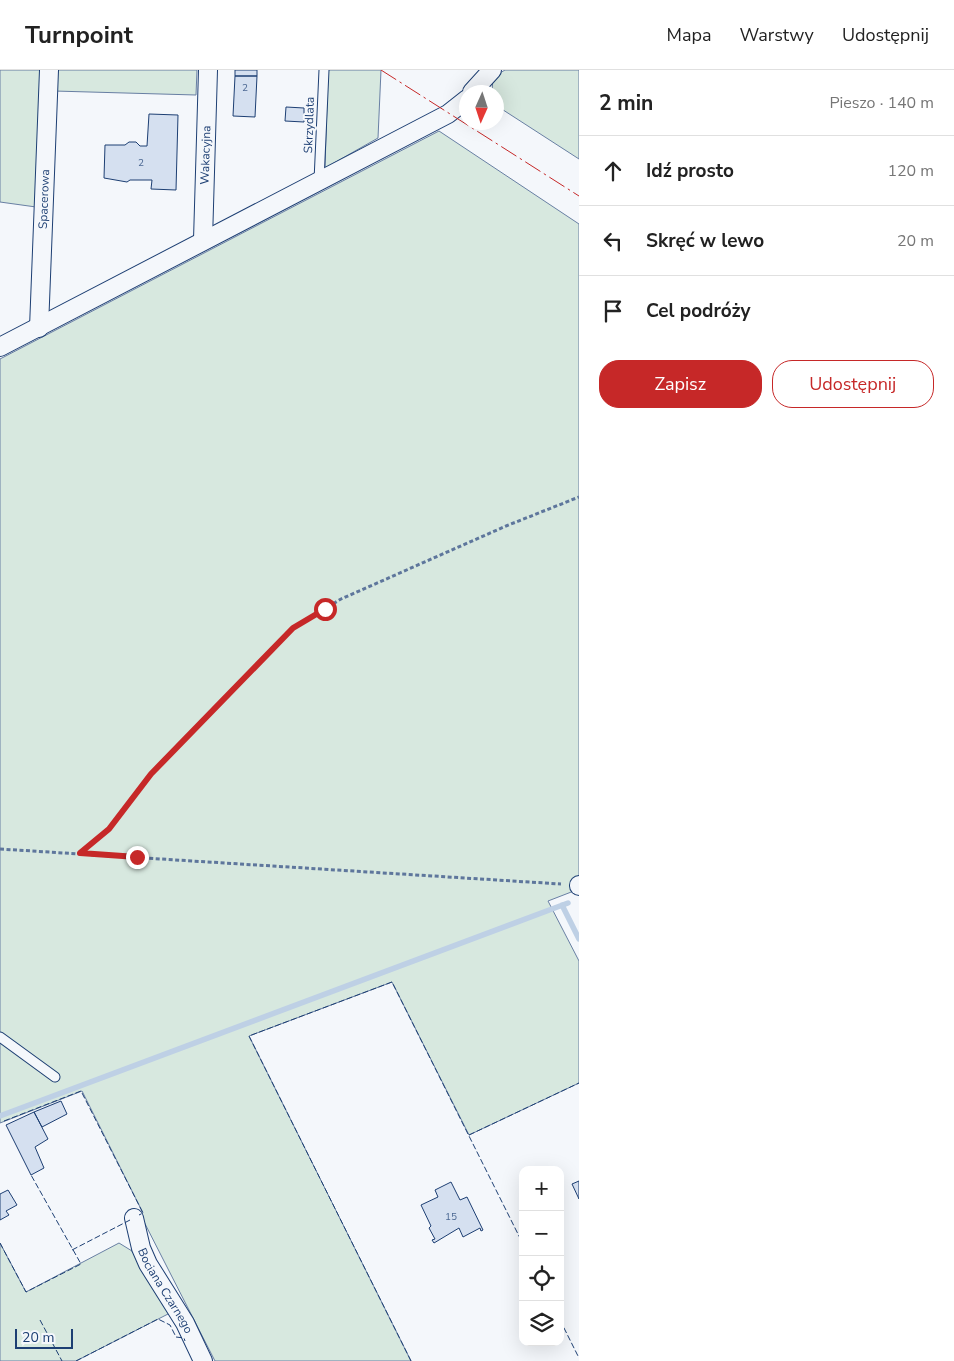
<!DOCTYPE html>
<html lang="pl">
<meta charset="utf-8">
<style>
:root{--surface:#fff;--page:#f2f2f2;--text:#222;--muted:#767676;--line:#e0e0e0;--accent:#c62828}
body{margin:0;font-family:"Nunito Sans",sans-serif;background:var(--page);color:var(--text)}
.controls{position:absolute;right:15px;bottom:15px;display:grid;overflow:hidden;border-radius:10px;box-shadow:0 5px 20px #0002}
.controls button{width:45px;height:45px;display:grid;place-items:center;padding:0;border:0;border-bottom:1px solid var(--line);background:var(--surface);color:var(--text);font:25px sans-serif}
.compass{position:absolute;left:459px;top:15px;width:45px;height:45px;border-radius:50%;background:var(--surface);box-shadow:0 5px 20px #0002;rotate:183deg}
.scale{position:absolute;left:15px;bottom:12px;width:58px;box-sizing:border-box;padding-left:5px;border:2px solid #1d3f73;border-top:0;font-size:14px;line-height:18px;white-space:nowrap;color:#1d3f73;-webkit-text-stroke:4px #f4f7fb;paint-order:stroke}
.stop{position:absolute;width:15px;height:15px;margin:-11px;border:4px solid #c62828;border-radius:50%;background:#fff}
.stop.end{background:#c62828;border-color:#fff;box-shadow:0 1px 5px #0008}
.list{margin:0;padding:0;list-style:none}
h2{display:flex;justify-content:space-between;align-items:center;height:65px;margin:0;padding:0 20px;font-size:21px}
h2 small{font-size:16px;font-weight:400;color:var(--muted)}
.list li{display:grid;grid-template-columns:32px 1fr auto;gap:15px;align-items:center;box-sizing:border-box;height:70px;padding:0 20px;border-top:1px solid var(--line)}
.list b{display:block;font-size:19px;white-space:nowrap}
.list em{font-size:16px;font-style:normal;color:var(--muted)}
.actions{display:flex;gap:10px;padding:15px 20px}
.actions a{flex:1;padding:11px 0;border:1px solid var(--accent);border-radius:20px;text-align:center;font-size:18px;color:var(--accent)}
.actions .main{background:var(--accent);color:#fff}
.icon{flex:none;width:28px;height:28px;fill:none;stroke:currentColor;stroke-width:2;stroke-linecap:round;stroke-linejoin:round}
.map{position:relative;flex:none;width:579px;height:1291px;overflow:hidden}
header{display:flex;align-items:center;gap:30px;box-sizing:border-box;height:70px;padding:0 25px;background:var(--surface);border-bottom:1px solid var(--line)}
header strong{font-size:24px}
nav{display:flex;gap:28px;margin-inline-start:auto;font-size:18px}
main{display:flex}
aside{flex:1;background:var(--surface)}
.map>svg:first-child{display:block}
.green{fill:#d7e8df;stroke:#687fa3}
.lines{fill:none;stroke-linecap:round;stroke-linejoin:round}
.stream{stroke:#bed0e5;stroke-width:5.5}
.building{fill:#d5e0f0;stroke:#1d3f73}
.service-casing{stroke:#1d3f73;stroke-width:11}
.minor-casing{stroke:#1d3f73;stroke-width:20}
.path{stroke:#5e769c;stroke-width:3;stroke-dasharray:4 2.5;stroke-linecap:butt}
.service{stroke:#f4f7fb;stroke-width:9}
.minor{stroke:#f4f7fb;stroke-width:18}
.fence{stroke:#1d3f73;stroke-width:1;stroke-dasharray:6 2.5;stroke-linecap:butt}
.power{stroke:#c62828;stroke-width:1;stroke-dasharray:18 4 2.5 4;stroke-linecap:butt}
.route{stroke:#c62828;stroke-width:6}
.labels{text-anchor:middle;stroke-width:4;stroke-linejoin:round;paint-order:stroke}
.number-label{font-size:10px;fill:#4b6792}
.street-label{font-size:12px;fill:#1d3f73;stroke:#f4f7fb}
</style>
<header>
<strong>Turnpoint</strong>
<nav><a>Mapa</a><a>Warstwy</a><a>Udostępnij</a></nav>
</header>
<main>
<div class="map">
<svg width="579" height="1291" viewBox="0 0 579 1291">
<rect width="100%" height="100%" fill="#f4f7fb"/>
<!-- green -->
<path class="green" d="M0,0H40L36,137L0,132Z
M55,0H197L196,25L54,21Z
M328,0H381L378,68L325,98Z
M505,0H579V89L497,36V22H492L493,7Z
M439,61L579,154V819L548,831L579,891V1013L469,1065L392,912L249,966L411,1291H215L140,1144L143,1143L82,1021L0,1053V289Z
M0,1173L26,1222L119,1173L132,1181L170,1243L76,1291H0Z"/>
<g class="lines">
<!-- stream -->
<path class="stream" d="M562,835L579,869
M0,1046L568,833"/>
</g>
<!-- building -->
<path class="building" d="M235,0H257V6H235Z
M235,6H257L255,47L233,46Z
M286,37L304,38V52L285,51Z
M149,44L178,45L176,120L151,119L152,110H130L127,112L104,108L105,75H125L129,72H136L140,76H147Z
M61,1031L67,1044L42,1057L34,1042Z
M34,1042L48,1069L35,1077L44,1098L31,1105L6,1055Z
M579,1111V1129L572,1114Z
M451,1112L460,1130L467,1127L483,1160L481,1161L480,1158L463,1167L459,1158L434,1173L432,1170L435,1169L429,1158L431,1156L421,1135L438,1127L435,1120Z
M8,1120L17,1135L6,1141L9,1145L0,1150V1124Z"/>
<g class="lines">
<!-- service casing -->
<g class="service-casing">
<path id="service" d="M319,111L324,0
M0,967L55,1007"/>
</g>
<!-- minor casing -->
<g class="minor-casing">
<g id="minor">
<path d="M472,22L492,0"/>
<path id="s1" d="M203,170L208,0"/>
<path id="s2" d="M39,258L49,0"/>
<path d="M0,277L448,44L467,29"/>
<path d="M579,815V816"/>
<path id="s3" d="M134,1148L141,1178L148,1194L185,1253L203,1291"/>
</g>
</g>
<!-- path -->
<path class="path" d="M0,779L561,814
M80,783L109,759L151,704L293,558L341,529L506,456L579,427"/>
<!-- service -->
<use href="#service" class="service"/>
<!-- minor -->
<use href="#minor" class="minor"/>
<!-- fence -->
<path class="fence" d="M4,1051L81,1021L143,1143L139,1145
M469,1065L579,1013
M0,1173L26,1222L81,1194L31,1105
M72,1180L130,1150
M40,1250L62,1291
M560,1250L579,1288
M76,1291L158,1249L170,1255L176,1267L184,1268L185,1271
M411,1291L249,966L392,912L523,1174"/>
<!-- power -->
<path class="power" d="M381,0L579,126"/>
</g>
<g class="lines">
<!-- route -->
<path class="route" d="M137,787L80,783L109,759L151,704L293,558L325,539"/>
</g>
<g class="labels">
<!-- number labels -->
<g class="number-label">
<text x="245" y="21">2</text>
<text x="141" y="96">2</text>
<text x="451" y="1150">15</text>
</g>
<!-- street labels -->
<g class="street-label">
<text transform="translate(309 55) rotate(-88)" y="4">Skrzydlata</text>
<text dy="4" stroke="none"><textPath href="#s1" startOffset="85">Wakacyjna</textPath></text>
<text dy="4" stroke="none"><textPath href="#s2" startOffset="129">Spacerowa</textPath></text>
<text dy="4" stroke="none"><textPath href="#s3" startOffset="80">Bociana Czarnego</textPath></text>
</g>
</g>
</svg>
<div class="controls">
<button>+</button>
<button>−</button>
<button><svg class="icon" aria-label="locate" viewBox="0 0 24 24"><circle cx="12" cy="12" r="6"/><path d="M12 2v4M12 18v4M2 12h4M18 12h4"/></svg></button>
<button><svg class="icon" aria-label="layers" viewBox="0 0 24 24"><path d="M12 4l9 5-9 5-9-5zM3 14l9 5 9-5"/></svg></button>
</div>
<svg class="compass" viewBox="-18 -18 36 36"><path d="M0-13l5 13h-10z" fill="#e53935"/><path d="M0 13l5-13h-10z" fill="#767676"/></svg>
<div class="scale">20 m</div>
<div class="stop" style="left:325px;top:539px"></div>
<div class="stop end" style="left:137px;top:787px"></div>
</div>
<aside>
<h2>2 min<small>Pieszo · 140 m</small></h2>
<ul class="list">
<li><svg class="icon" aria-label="ahead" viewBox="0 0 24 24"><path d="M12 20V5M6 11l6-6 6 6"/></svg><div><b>Idź prosto</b></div><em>120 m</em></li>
<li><svg class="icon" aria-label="left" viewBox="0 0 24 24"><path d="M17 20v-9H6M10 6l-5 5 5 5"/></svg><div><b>Skręć w lewo</b></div><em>20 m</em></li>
<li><svg class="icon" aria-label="arrive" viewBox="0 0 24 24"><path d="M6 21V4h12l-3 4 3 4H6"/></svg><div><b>Cel podróży</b></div></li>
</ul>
<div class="actions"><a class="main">Zapisz</a><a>Udostępnij</a></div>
</aside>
</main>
